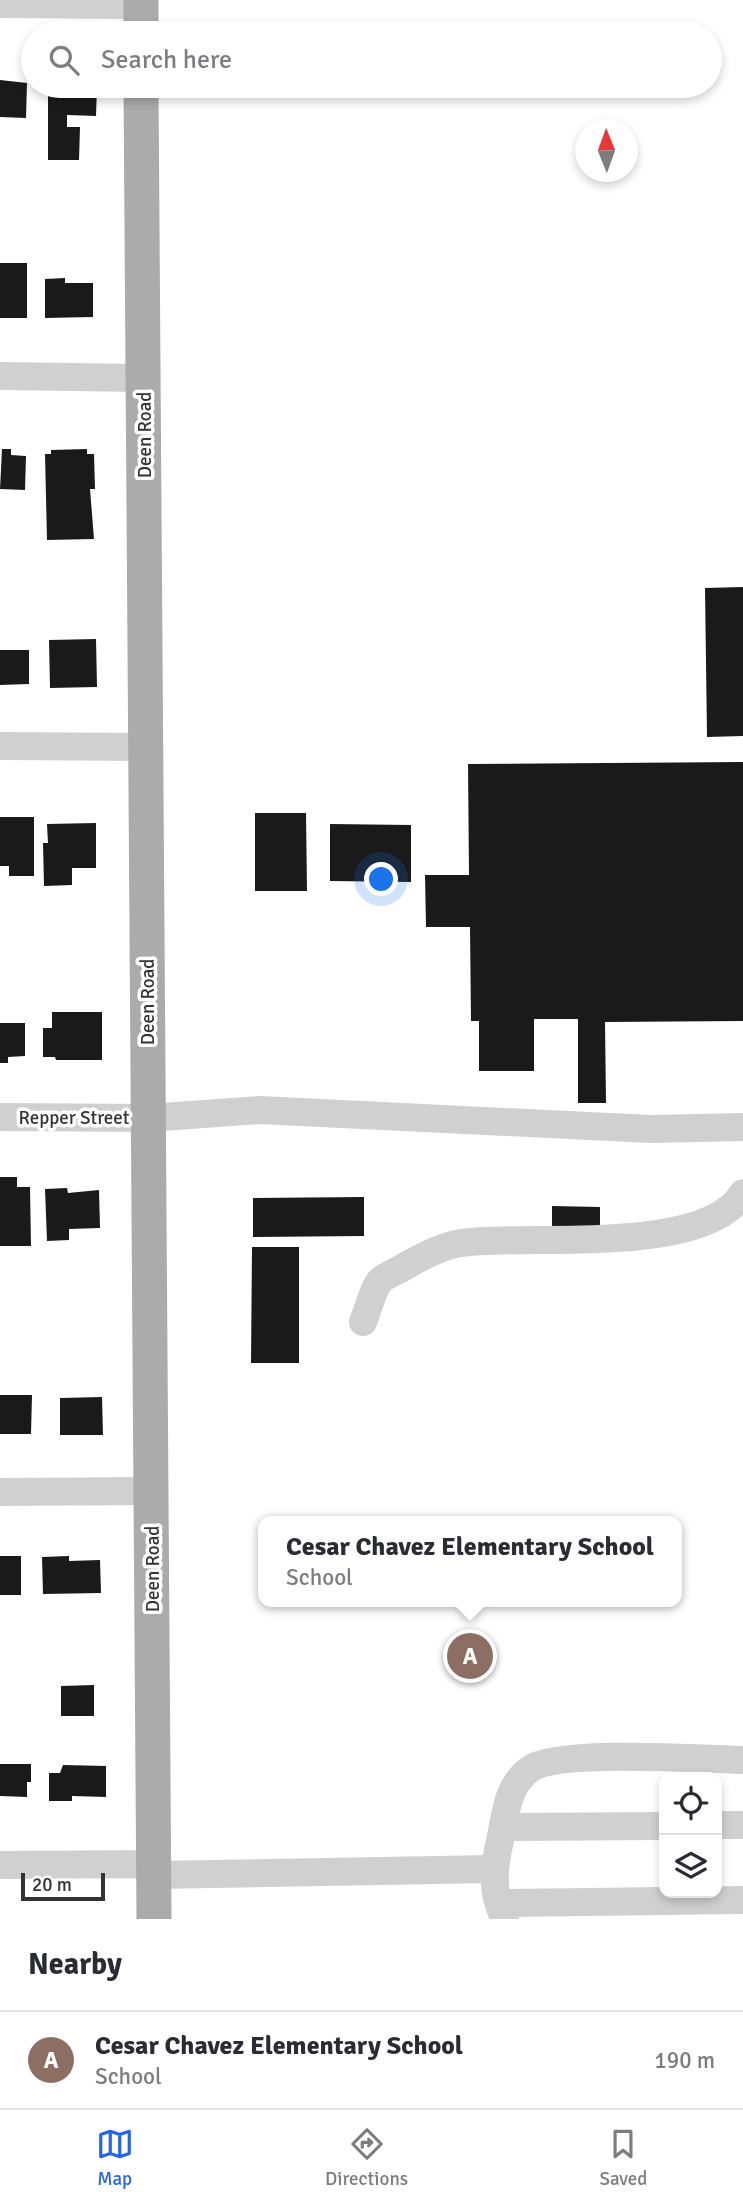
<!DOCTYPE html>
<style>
:root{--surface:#fff;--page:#f2f2f3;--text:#2b2b33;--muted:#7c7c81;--line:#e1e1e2;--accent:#2563eb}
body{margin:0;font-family:Signika,sans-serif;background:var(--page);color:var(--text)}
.controls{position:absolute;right:21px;bottom:21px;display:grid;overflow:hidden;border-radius:14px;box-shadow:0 4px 10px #0003}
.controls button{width:63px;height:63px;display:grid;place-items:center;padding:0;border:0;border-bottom:2px solid var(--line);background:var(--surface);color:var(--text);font:35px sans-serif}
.compass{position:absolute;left:575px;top:119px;width:63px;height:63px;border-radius:50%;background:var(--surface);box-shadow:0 4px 10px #0003;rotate:359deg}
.scale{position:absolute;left:21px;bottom:18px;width:84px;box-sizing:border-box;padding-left:7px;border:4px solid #333;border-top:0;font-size:19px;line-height:24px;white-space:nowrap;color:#333;-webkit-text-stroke:5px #fff;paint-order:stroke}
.you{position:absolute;left:382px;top:880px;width:24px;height:24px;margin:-18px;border:5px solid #fff;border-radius:50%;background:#1a73e8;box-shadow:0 0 0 10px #1a73e833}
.badge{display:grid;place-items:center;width:46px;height:46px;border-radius:50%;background:var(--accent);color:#fff;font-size:23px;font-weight:700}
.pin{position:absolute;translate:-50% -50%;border:4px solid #fff;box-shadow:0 2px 7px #0006}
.popup{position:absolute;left:258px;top:1516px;width:424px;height:91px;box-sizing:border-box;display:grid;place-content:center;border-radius:14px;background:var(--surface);filter:drop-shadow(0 2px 5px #0005);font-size:23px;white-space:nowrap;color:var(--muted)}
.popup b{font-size:26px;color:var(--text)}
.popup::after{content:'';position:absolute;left:50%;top:100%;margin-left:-14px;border:14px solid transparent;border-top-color:var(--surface)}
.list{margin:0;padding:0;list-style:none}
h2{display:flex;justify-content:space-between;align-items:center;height:91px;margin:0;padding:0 28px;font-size:30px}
h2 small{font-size:23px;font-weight:400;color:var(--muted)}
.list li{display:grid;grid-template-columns:46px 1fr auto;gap:21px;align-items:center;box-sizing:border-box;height:98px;padding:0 28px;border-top:2px solid var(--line)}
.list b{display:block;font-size:26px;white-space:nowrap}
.list p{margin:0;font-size:23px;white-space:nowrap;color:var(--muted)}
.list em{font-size:23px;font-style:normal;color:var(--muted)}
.icon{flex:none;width:38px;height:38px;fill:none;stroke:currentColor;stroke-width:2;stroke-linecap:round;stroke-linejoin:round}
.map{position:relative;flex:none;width:743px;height:1919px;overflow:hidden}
.search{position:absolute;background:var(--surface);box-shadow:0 4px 10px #0003;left:21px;right:21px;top:21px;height:77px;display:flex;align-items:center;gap:18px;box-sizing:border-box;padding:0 24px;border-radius:38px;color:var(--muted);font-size:26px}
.sheet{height:189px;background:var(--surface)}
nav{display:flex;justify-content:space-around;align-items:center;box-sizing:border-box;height:98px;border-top:2px solid var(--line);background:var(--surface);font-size:19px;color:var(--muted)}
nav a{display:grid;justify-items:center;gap:4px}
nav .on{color:var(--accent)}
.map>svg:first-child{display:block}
.building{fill:#1a1a1a}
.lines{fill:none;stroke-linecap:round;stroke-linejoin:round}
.minor{stroke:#d0d0d0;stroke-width:28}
.major{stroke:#ababab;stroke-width:35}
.labels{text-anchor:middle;stroke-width:7;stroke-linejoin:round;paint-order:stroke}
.street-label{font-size:19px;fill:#333;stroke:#fff}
</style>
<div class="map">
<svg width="743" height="1919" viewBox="0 0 743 1919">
<rect width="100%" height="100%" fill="#fff"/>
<!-- building -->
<path class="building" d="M0,80L27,83L26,118L0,117Z
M48,86H97L96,116L67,115V127H80L79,160H48Z
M0,263H27V318H0Z
M65,278V283H93V317L45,318V279Z
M2,449H11V455L26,456L25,490L0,489Z
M87,449V454H94L95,489H90L94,539L47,540L45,454H51V450Z
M743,587V736L707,737L705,588Z
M96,639L97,687L50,688L49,640Z
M0,650H29V684L0,685Z
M743,762V1021L605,1022L606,1103H578V1019H534V1071H479V1021H471L470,927H426L425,875H469L468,764Z
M255,813H306L307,891H255Z
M0,817H34V876H9V866H0Z
M96,823V868H72V885L44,886L43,843H48L47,824Z
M330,824L411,825V882L330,881Z
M52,1012H102V1060H56L55,1057H43V1028H52Z
M0,1023H25V1056L8,1057V1063H0Z
M0,1177H17V1187H30L31,1246H0Z
M67,1188L68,1193L99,1190L100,1228L69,1229V1240L47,1241L45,1189Z
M364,1197V1236L253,1237V1198Z
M552,1206L600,1207V1229H552Z
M252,1247H299V1363H251Z
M0,1395H32L31,1434H0Z
M102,1397L103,1435H60V1398Z
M0,1556H21V1595H0Z
M69,1556V1561L100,1560L101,1593L43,1594L42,1557Z
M94,1685V1716H61V1686Z
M0,1764H31V1782H27V1797L0,1796Z
M63,1765L106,1766V1797L72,1796V1801H49V1773H60Z"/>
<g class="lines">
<!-- minor -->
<path class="minor" d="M0,4L141,5
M0,376L143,378
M0,746L146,747
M0,1117L148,1118L260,1110L651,1129L743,1127
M363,1322C368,1310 372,1292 379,1282C384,1276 395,1272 402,1268C419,1258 441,1246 461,1243C527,1233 705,1257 743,1193
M0,1492L151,1491
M717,1825H743
M503,1827L664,1826
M0,1865L154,1864
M153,1875L493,1869
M499,1903L743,1900
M505,1919C490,1892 494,1865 501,1836C506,1811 508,1785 530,1769C558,1749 702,1759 743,1760"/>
<!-- major -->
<path class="major" d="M141,0V33
M141,86L154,1919"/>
</g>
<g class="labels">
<!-- street labels -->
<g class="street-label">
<text transform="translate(144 435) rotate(-90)" y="7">Deen Road</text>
<text transform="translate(147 1002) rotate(-90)" y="7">Deen Road</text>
<text x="74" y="1124">Repper Street</text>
<text transform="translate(152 1569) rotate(-90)" y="7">Deen Road</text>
</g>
</g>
</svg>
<div class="controls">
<button><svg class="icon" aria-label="locate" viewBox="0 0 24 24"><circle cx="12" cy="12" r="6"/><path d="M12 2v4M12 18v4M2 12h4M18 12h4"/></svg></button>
<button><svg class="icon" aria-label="layers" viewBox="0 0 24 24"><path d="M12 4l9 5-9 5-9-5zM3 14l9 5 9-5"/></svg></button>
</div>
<svg class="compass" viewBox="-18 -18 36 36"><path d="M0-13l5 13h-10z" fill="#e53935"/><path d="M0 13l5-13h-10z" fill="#7c7c81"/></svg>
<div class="scale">20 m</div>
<div class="you"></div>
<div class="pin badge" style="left:470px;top:1656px;background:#8d6e63">A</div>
<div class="popup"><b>Cesar Chavez Elementary School</b>School</div>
<div class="search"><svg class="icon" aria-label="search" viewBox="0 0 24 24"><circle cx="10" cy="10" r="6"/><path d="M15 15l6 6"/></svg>Search here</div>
</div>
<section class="sheet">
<h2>Nearby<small></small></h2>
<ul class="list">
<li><span class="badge" style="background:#8d6e63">A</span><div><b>Cesar Chavez Elementary School</b><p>School</p></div><em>190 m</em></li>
</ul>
</section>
<nav>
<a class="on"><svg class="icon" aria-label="map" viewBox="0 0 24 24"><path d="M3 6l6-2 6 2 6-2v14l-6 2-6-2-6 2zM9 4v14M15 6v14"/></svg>Map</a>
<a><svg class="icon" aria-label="directions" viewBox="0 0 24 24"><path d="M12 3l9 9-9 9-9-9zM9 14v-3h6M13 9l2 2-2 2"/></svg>Directions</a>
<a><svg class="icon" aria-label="saved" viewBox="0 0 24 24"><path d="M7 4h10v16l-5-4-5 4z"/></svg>Saved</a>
</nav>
